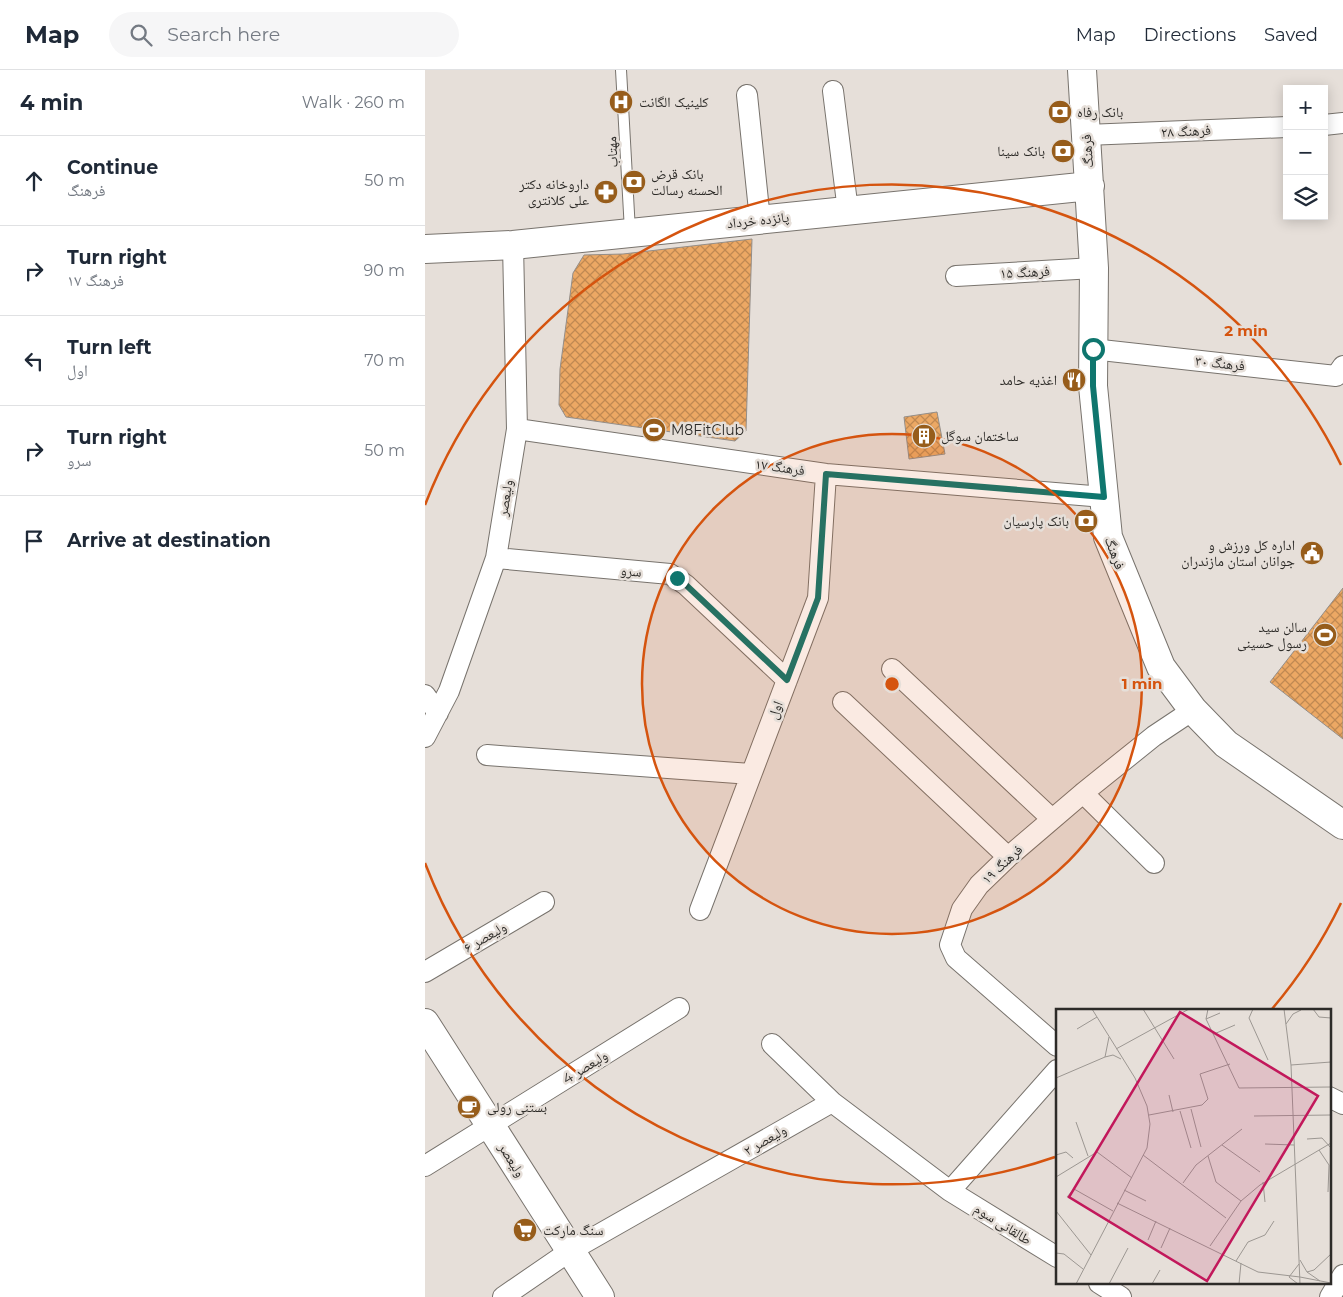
<!DOCTYPE html>
<meta charset="utf-8">
<style>
:root{--surface:#fff;--page:#f6f6f7;--text:#1f2937;--muted:#747a83;--line:#e0e1e3}
body{margin:0;font-family:Montserrat,"Noto Naskh Arabic",sans-serif;background:var(--page);color:var(--text)}
.controls{position:absolute;right:15px;top:15px;display:grid;overflow:hidden;border-radius:0px;box-shadow:0 2px 12px #0003}
.controls button{width:45px;height:45px;display:grid;place-items:center;padding:0;border:0;border-bottom:1px solid var(--line);background:var(--surface);color:var(--text);font:25px sans-serif}
.stop{position:absolute;width:15px;height:15px;margin:-11px;border:4px solid #0f766e;border-radius:50%;background:#fff}
.stop.end{background:#0f766e;border-color:#fff;box-shadow:0 1px 5px #0008}
.list{margin:0;padding:0;list-style:none}
h2{display:flex;justify-content:space-between;align-items:center;height:65px;margin:0;padding:0 20px;font-size:21px}
h2 small{font-size:16px;font-weight:400;color:var(--muted)}
.list li{display:grid;grid-template-columns:32px 1fr auto;gap:15px;align-items:center;box-sizing:border-box;height:90px;padding:0 20px;border-top:1px solid var(--line)}
.list b{display:block;font-size:19px;white-space:nowrap}
.list p{margin:0;font-size:16px;white-space:nowrap;color:var(--muted)}
.list em{font-size:16px;font-style:normal;color:var(--muted)}
.icon{flex:none;width:28px;height:28px;fill:none;stroke:currentColor;stroke-width:2;stroke-linecap:round;stroke-linejoin:round}
.map{position:relative;flex:none;width:918px;height:1227px;overflow:hidden}
header{display:flex;align-items:center;gap:30px;box-sizing:border-box;height:70px;padding:0 25px;background:var(--surface);border-bottom:1px solid var(--line)}
header strong{font-size:24px}
nav{display:flex;gap:28px;margin-inline-start:auto;font-size:18px}
.search{width:350px;height:45px;background:var(--page);display:flex;align-items:center;gap:12px;box-sizing:border-box;padding:0 18px;border-radius:28px;color:var(--muted);font-size:19px}
main{display:flex}
aside{flex:1;background:var(--surface)}
.map>svg:first-child{display:block}
.building{fill:url(#building-cross-hatch);stroke:#948e89}
.lines{fill:none;stroke-linecap:round;stroke-linejoin:round}
.service-casing{stroke:#78736d;stroke-width:12}
.minor-casing{stroke:#78736d;stroke-width:22}
.secondary-casing{stroke:#78736d;stroke-width:30}
.service{stroke:#fff;stroke-width:10}
.minor{stroke:#fff;stroke-width:20}
.secondary{stroke:#fff;stroke-width:28}
.route{stroke:#0f766e;stroke-width:6}
.ring{fill:none;stroke:#d5540f;stroke-width:2.5}
.labels{text-anchor:middle;stroke-width:5;stroke-linejoin:round;paint-order:stroke}
.poi-label{font-size:14px;fill:#2d2b28;stroke:#e6dfd9;text-anchor:start}
.street-label{font-size:14px;fill:#2d2b28;stroke:#e6dfd9}
.inset-road{fill:none;stroke:#9c9792;stroke-width:1}
.view{fill:#c2185b;fill-opacity:0.15;stroke:#c2185b;stroke-width:2.5}
.inset-edge{fill:none;stroke:#2d2b28;stroke-width:2.5}
.centre{fill:#d5540f;stroke:#e6dfd9;stroke-width:2.5}
.ring-label{font-size:15px;text-anchor:middle;font-weight:bold;fill:#d5540f;stroke:#e6dfd9;stroke-width:5;stroke-linejoin:round;paint-order:stroke}
</style>
<header>
<strong>Map</strong>
<div class="search"><svg class="icon" aria-label="search" viewBox="0 0 24 24"><circle cx="10" cy="10" r="6"/><path d="M15 15l6 6"/></svg>Search here</div>
<nav><a>Map</a><a>Directions</a><a>Saved</a></nav>
</header>
<main>
<aside>
<h2>4 min<small>Walk · 260 m</small></h2>
<ul class="list">
<li><svg class="icon" aria-label="ahead" viewBox="0 0 24 24"><path d="M12 20V5M6 11l6-6 6 6"/></svg><div><b>Continue</b><p>فرهنگ</p></div><em>50 m</em></li>
<li><svg class="icon" aria-label="right" viewBox="0 0 24 24"><path d="M7 20v-9h11M14 6l5 5-5 5"/></svg><div><b>Turn right</b><p>فرهنگ ۱۷</p></div><em>90 m</em></li>
<li><svg class="icon" aria-label="left" viewBox="0 0 24 24"><path d="M17 20v-9H6M10 6l-5 5 5 5"/></svg><div><b>Turn left</b><p>اول</p></div><em>70 m</em></li>
<li><svg class="icon" aria-label="right" viewBox="0 0 24 24"><path d="M7 20v-9h11M14 6l5 5-5 5"/></svg><div><b>Turn right</b><p>سرو</p></div><em>50 m</em></li>
<li><svg class="icon" aria-label="arrive" viewBox="0 0 24 24"><path d="M6 21V4h12l-3 4 3 4H6"/></svg><div><b>Arrive at destination</b></div></li>
</ul>
</aside>
<div class="map">
<svg width="918" height="1227" viewBox="0 0 918 1227">
<defs>
<pattern id="building-cross-hatch" width="8" height="8" patternUnits="userSpaceOnUse" patternTransform="scale(1.25)"><rect width="8" height="8" fill="#eca864"/><path d="M0 0l8 8M0 8l8-8" fill="none" stroke="#c08952"/></pattern>
</defs>
<rect width="100%" height="100%" fill="#e6dfd9"/>
<!-- building -->
<path class="building" d="M327,169L321,361L310,371L141,347L134,335L135,299L148,203L159,185L198,184Z
M512,342L520,384L484,389L479,347Z
M918,518V669L845,612Z"/>
<g class="lines">
<!-- service casing -->
<g class="service-casing">
<path id="service" d="M196,0L205,161"/>
</g>
<!-- minor casing -->
<g class="minor-casing">
<path id="minor" d="M408,21L423,141
M322,25L335,150
M899,55L918,53
M661,65L862,57
M531,206L669,198
M667,279L911,306L918,296
M92,359L401,404L679,427
M71,488L245,504L261,515L362,610
M467,599L627,749
M0,625L13,643
M418,632L583,787
M0,667L24,621L71,488L92,359L88,175
M62,685L326,704
M658,723L729,793
M275,840L393,528L401,404
M0,902L119,832
M347,974L407,1032
M632,976L531,888L525,875L537,839L554,815L583,787L658,723L729,666L768,640
M904,1027L918,1034
M0,1096L254,938
M525,1121L632,1000
M674,1213L696,1227
M78,1227L145,1181L407,1032L525,1121L632,1187
M905,1227L918,1205"/>
</g>
<!-- secondary casing -->
<g class="secondary-casing">
<path id="secondary" d="M657,0L669,198L668,316L683,467L736,597L768,640L801,674L918,755
M0,179L88,175L665,116
M0,953L175,1227"/>
</g>
<!-- service -->
<use href="#service" class="service"/>
<!-- minor -->
<use href="#minor" class="minor"/>
<!-- secondary -->
<use href="#secondary" class="secondary"/>
</g>
<g class="lines">
<!-- route -->
<path class="route" d="M252,508L261,515L362,610L393,528L401,404L679,427L668,316V279"/>
</g>
<!-- distance rings -->
<circle cx="467" cy="614" r="250" fill="#d5540f" fill-opacity=".12"/>
<g class="ring">
<circle cx="467" cy="614" r="250"/>
<path d="M916 833A500 500 0 0 1 847 939M630 1087A500 500 0 0 1 0 793M0 435A500 500 0 0 1 916 395"/>
</g>
<!-- icons -->
<defs>
<g id="hospital-disc" transform="scale(1.25)"><circle r="9.5" fill="#975d1b" stroke="#e6dfd9"/><path d="M-5-5h3v3.5h4V-5h3V5h-3V1.5h-4V5h-3Z" fill="#fff"/></g>
<g id="bank-disc" transform="scale(1.25)"><circle r="9.5" fill="#975d1b" stroke="#e6dfd9"/><path d="M-6-4H6V4H-6ZM0-2.3a2.3 2.3 0 1 0 0 4.6a2.3 2.3 0 1 0 0-4.6Z" fill="#fff"/></g>
<g id="pharmacy-disc" transform="scale(1.25)"><circle r="9.5" fill="#975d1b" stroke="#e6dfd9"/><path d="M-2-6h4v4h4v4h-4v4h-4v-4h-4v-4h4Z" fill="#fff"/></g>
<g id="restaurant-disc" transform="scale(1.25)"><circle r="9.5" fill="#975d1b" stroke="#e6dfd9"/><path d="M-5-6h1v4h1v-4h1v4h1v-4h1v5L-1.5 .5V6h-2V.5L-5-1ZM5-6V6H3V1.5H1.5Q1.5-4 5-6Z" fill="#fff"/></g>
<g id="stadium-disc" transform="scale(1.25)"><circle r="9.5" fill="#975d1b" stroke="#e6dfd9"/><path d="M0-5a6.5 5 0 1 0 0 10a6.5 5 0 1 0 0-10ZM-3.5-1.8h7v3.6h-7Z" fill="#fff"/></g>
<g id="building-disc" transform="scale(1.25)"><circle r="9.5" fill="#975d1b" stroke="#e6dfd9"/><path d="M-4-6H4V6H1V3H-1V6H-4ZM-2.5-4.3h1.7v1.8h-1.7ZM.8-4.3h1.7v1.8H.8ZM-2.5-1h1.7V.8h-1.7ZM.8-1h1.7V.8H.8Z" fill="#fff"/></g>
<g id="civic-disc" transform="scale(1.25)"><circle r="9.5" fill="#975d1b" stroke="#e6dfd9"/><path d="M-.6-6.5H3V-4.5H.6V-3L4-1V1h2V6H-6V1h2V-1L-.6-3ZM-1.2 2.5V6h2.4V2.5Z" fill="#fff"/></g>
<g id="cafe-disc" transform="scale(1.25)"><circle r="9.5" fill="#975d1b" stroke="#e6dfd9"/><path d="M-5.5-4.5H6V0H3Q3 3.5 0 3.5H-2.5Q-5.5 3.5-5.5 0ZM3-3.2v2h1.7v-2ZM-6 4.5H4V6H-6Z" fill="#fff"/></g>
<g id="supermarket-disc" transform="scale(1.25)"><circle r="9.5" fill="#975d1b" stroke="#e6dfd9"/><path d="M-6-5.5h2.5l.6 2H6L4.5 2H-2.5L-4.4-4H-6ZM-1.5 3.2a1.3 1.3 0 1 0 .1 0ZM3 3.2a1.3 1.3 0 1 0 .1 0Z" fill="#fff"/></g>
</defs>
<g fill-rule="evenodd">
<use href="#hospital-disc" x="196" y="32"/>
<use href="#bank-disc" x="635" y="42"/>
<use href="#bank-disc" x="638" y="81"/>
<use href="#bank-disc" x="209" y="112"/>
<use href="#pharmacy-disc" x="181" y="122"/>
<use href="#restaurant-disc" x="649" y="310"/>
<use href="#stadium-disc" x="229" y="360"/>
<use href="#building-disc" x="499" y="366"/>
<use href="#bank-disc" x="661" y="451"/>
<use href="#civic-disc" x="887" y="483"/>
<use href="#stadium-disc" x="900" y="565"/>
<use href="#cafe-disc" x="44" y="1037"/>
<use href="#supermarket-disc" x="100" y="1160"/>
</g>
<g class="labels">
<!-- poi labels -->
<g class="poi-label">
<text x="214" y="37">کلینیک الگانت</text>
<text x="652" y="47">بانک رفاه</text>
<text x="620" y="86" text-anchor="end">بانک سینا</text>
<text x="226" y="109">بانک قرض<tspan x="226" dy="16">الحسنه رسالت</tspan></text>
<text x="164" y="119" text-anchor="end">داروخانه دکتر<tspan x="164" dy="16">علی کلانتری</tspan></text>
<text x="632" y="315" text-anchor="end">اغذیه حامد</text>
<text x="246" y="365">M8FitClub</text>
<text x="516" y="371">ساختمان سوگل</text>
<text x="644" y="456" text-anchor="end">بانک پارسیان</text>
<text x="870" y="480" text-anchor="end">اداره کل ورزش و<tspan x="870" dy="16">جوانان استان مازندران</tspan></text>
<text x="882" y="562" text-anchor="end">سالن سید<tspan x="882" dy="16">رسول حسینی</tspan></text>
<text x="62" y="1042">بستنی رولی</text>
<text x="118" y="1165">سنگ مارکت</text>
</g>
<!-- street labels -->
<g class="street-label">
<text transform="translate(761 61) rotate(-3)" y="5">فرهنگ ۲۸</text>
<text transform="translate(662 81) rotate(-94)" y="5">فرهنگ</text>
<text transform="translate(187 82) rotate(-93)" y="5">مهتاب</text>
<text transform="translate(333 150) rotate(-6)" y="5">پانزده خرداد</text>
<text transform="translate(600 202) rotate(-3)" y="5">فرهنگ ۱۵</text>
<text transform="translate(795 293) rotate(6)" y="5">فرهنگ ۳۰</text>
<text transform="translate(355 397) rotate(8)" y="5">فرهنگ ۱۷</text>
<text transform="translate(80 428) rotate(-81)" y="5">ولیعصر</text>
<text transform="translate(690 483) rotate(70)" y="5">فرهنگ</text>
<text transform="translate(206 501) rotate(5)" y="5">سرو</text>
<text transform="translate(350 640) rotate(-69)" y="5">اول</text>
<text transform="translate(577 794) rotate(-43)" y="5">فرهنگ ۱۹</text>
<text transform="translate(60 867) rotate(-30)" y="5">ولیعصر ۶</text>
<text transform="translate(160 997) rotate(-32)" y="5">ولیعصر 4</text>
<text transform="translate(340 1070) rotate(-30)" y="5">ولیعصر ٢</text>
<text transform="translate(87 1090) rotate(58)" y="5">ولیعصر</text>
<text transform="translate(578 1154) rotate(32)" y="5">طالقانی سوم</text>
</g>
</g>
<!-- overview -->
<g transform="translate(631 939)">
<rect width="275" height="275" fill="#e6dfd9"/>
<path class="inset-road" d="M87,0L118,50M152,0L150,10L183,79L275,78M197,0L193,9L212,51M228,0L235,56L244,275M257,0L263,8L275,9M150,10L164,4M230,15L237,5L245,1M21,20L41,8M158,25L179,16M60,40L133,0M49,48L53,28M235,56L275,53M0,69L49,48L57,46L65,50M113,86L117,103M135,100L145,138M124,102L135,139M93,106L146,96L152,90L144,65L174,55M198,107L275,106M20,113L32,147M251,130L266,129L275,139M209,135L238,136M166,136L204,163M263,141L273,156L272,183M0,146L10,143L17,149M87,146L170,209M152,147L160,173L185,192M0,168L41,143L76,169M207,173L209,193M127,174L140,156L186,120M68,181L90,192M11,188L18,180L57,202M61,194L202,263L244,268M0,202L35,246M92,231L100,212M154,237L185,192L204,176L275,134M105,239L114,219M0,244L8,245L27,260M244,251L251,263L264,272M180,252L192,233L209,226L218,212M251,263L258,261L275,245M244,268L275,274M20,275L91,139L94,115L91,97L79,69L36,0M53,275L72,239M96,275L104,261M183,275L185,254M242,275L233,268L243,255"/>
<path class="view" d="M124,3L262,87L151,272L13,188Z"/>
<rect width="275" height="275" class="inset-edge"/>
</g>
<circle cx="467" cy="614" r="8" class="centre"/>
<g class="ring-label">
<text x="821" y="266">2 min</text>
<text x="717" y="619">1 min</text>
</g>
</svg>
<div class="controls">
<button>+</button>
<button>−</button>
<button><svg class="icon" aria-label="layers" viewBox="0 0 24 24"><path d="M12 4l9 5-9 5-9-5zM3 14l9 5 9-5"/></svg></button>
</div>
<div class="stop" style="left:668px;top:279px"></div>
<div class="stop end" style="left:252px;top:508px"></div>
</div>
</main>
